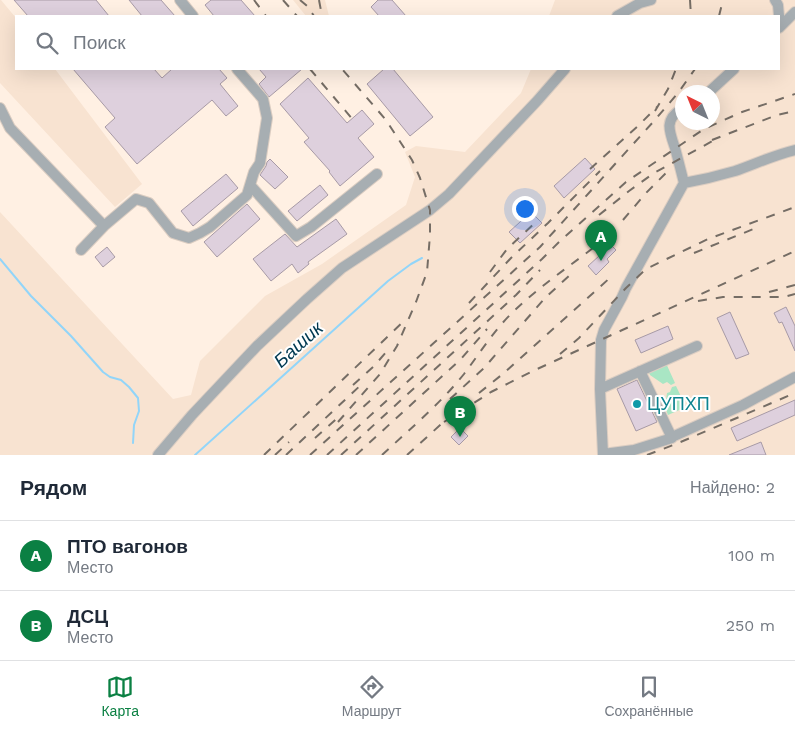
<!DOCTYPE html>
<html lang="ru">
<meta charset="utf-8">
<style>
:root{--surface:#fff;--page:#f6f6f7;--text:#1f2937;--muted:#747a83;--line:#e0e1e3;--accent:#0b8043}
body{margin:0;font-family:"Work Sans",sans-serif;background:var(--page);color:var(--text)}
.compass{position:absolute;left:675px;top:85px;width:45px;height:45px;border-radius:50%;background:var(--surface);box-shadow:0 5px 20px #0002;rotate:317deg}
.you{position:absolute;left:524px;top:208px;width:18px;height:18px;margin:-12px;border:4px solid #fff;border-radius:50%;background:#1a73e8;box-shadow:0 0 0 8px #1a73e833}
.badge{display:grid;place-items:center;width:32px;height:32px;border-radius:50%;background:var(--accent);color:#fff;font-size:16px;font-weight:700}
.pin{position:absolute;translate:-50% -41px;filter:drop-shadow(0 1px 2px #0008)}
.pin::after{content:'';position:absolute;top:26px;width:18px;height:15px;background:inherit;clip-path:polygon(0 0,100% 0,50% 100%)}
.list{margin:0;padding:0;list-style:none}
h2{display:flex;justify-content:space-between;align-items:center;height:65px;margin:0;padding:0 20px;font-size:21px}
h2 small{font-size:16px;font-weight:400;color:var(--muted)}
.list li{display:grid;grid-template-columns:32px 1fr auto;gap:15px;align-items:center;box-sizing:border-box;height:70px;padding:0 20px;border-top:1px solid var(--line)}
.list b{display:block;font-size:19px;white-space:nowrap}
.list p{margin:0;font-size:16px;white-space:nowrap;color:var(--muted)}
.list em{font-size:16px;font-style:normal;color:var(--muted)}
.icon{flex:none;width:28px;height:28px;fill:none;stroke:currentColor;stroke-width:2;stroke-linecap:round;stroke-linejoin:round}
.map{position:relative;flex:none;width:795px;height:455px;overflow:hidden}
.search{position:absolute;background:var(--surface);box-shadow:0 5px 20px #0002;left:15px;right:15px;top:15px;height:55px;display:flex;align-items:center;gap:12px;box-sizing:border-box;padding:0 18px;border-radius:0px;color:var(--muted);font-size:19px}
.sheet{height:205px;background:var(--surface)}
nav{display:flex;justify-content:space-around;align-items:center;box-sizing:border-box;height:70px;border-top:1px solid var(--line);background:var(--surface);font-size:14px;color:var(--muted)}
nav a{display:grid;justify-items:center;gap:2px}
nav .on{color:var(--accent)}
.map>svg:first-child{display:block}
.built{fill:#f8e3d1;fill-rule:evenodd}
.green{fill:#a9e6c4}
.lines{fill:none;stroke-linecap:round;stroke-linejoin:round}
.stream{stroke:#92d5f9;stroke-width:2}
.building{fill:#ded0dd;stroke:#a79aa6}
.minor-casing{stroke:#dbcdc2;stroke-width:12}
.minor{stroke:#a7aeb2;stroke-width:10}
.rail{stroke:#756d65;stroke-width:2;stroke-dasharray:9 9;stroke-linecap:butt}
.culture-dot{fill:#0f9aa8;stroke:#fff;stroke-width:2}
.labels{text-anchor:middle;stroke-width:4;stroke-linejoin:round;paint-order:stroke}
.culture-label{font-size:18px;fill:#0d838f;stroke:#fff;text-anchor:start}
.water-label{font-size:19px;font-style:italic;fill:#003951;stroke:#fff}
</style>
<div class="map">
<svg width="795" height="455" viewBox="0 0 795 455">
<rect width="100%" height="100%" fill="#fff0e3"/>
<!-- built -->
<path class="built" d="M0,0H1L16,18V69H55L142,184L115,207L0,83Z
M293,0H325L329,16H306Z
M555,0H795V455H0V212L173,399L191,395L200,361L265,296L322,264L406,205L415,177L405,152L416,146L465,152L521,93L531,69H779V16H549ZM682,92H712V122H682Z"/>
<!-- green -->
<path class="green" d="M665,361L675,383L671,385L667,382L663,384L650,375L647,369Z
M676,386L686,407L668,415L665,407L667,393L670,392L672,387Z"/>
<g class="lines">
<!-- stream -->
<path class="stream" d="M0,259L31,296L71,336L103,372L110,377L121,380L129,387L138,398L139,411L134,425L133,443
M195,455L388,281L411,264L422,258"/>
</g>
<!-- building -->
<path class="building" d="M14,0H96L109,16H28Z
M129,0H161L175,16H142Z
M211,0H241L255,16H214L205,5Z
M378,0H392L406,16H379L371,7Z
M73,69H154L162,78L172,69H219L227,78L220,84L238,106L226,116L212,100L137,164L105,127L115,118Z
M259,69H302L269,97L259,84L266,77Z
M384,69H393L433,117L410,136L367,84Z
M308,78L347,123L362,110L374,124L358,138L374,157L340,186L329,172L330,171L304,142L309,138L280,104Z
M585,158L595,169L564,198L554,186Z
M270,159L288,177L275,189L260,175L266,166L267,162Z
M226,174L238,188L193,226L181,211Z
M320,185L328,195L297,221L288,211Z
M247,204L260,219L217,257L204,242Z
M531,212L542,223L520,243L509,232Z
M336,219L347,234L308,262L309,264L298,273L292,264L271,281L253,259L285,234L297,247Z
M611,245L616,250L607,259L609,262L596,275L588,266Z
M107,247L115,257L103,267L95,257Z
M786,307L795,326V351L782,322L779,323L774,313Z
M730,312L749,354L736,359L717,318Z
M668,326L673,339L641,353L635,340Z
M637,380L657,422L636,431L617,389Z
M795,400V415L737,441L731,428Z
M460,428L468,436L459,445L451,437Z
M761,442L766,455H729Z"/>
<g class="lines">
<!-- minor casing -->
<g class="minor-casing">
<path id="minor" d="M180,0L193,16
M775,0L778,5L780,27
M617,16L640,3L651,0
M779,28L795,12
M709,92L734,69
M0,108L10,128L104,226
M684,183C701,180 718,176 735,171C755,164 774,155 795,150
M250,185L296,236L311,227L377,174
M81,250L104,226L136,199L149,203L173,233L189,238L200,233L210,227L247,195L254,172L260,163L267,118L263,99L237,69
M600,389L697,346
M672,437L743,405L795,377
M603,454L634,450L672,438L640,371
M158,455L192,415L257,346L307,299L342,268L430,210L449,194L537,101L565,69
M603,455L600,389L601,340L604,330L622,297L626,288L684,183C681,171 678,159 675,148C669,131 664,119 682,109"/>
</g>
<!-- minor -->
<use href="#minor" class="minor"/>
<!-- rail -->
<path class="rail" d="M254,0L266,16
M283,0L297,16
M300,0L307,6L314,16
M319,0L322,16
M690,0L691,16
M719,16L723,0
M310,69L354,121
M655,111L668,89L676,69
M712,140L777,115L795,111
M590,169L639,125L658,106
M599,215L629,191L654,173L718,138
M623,220L646,193L670,169
M694,253L756,228
M490,272L507,249L538,220
M769,292L795,285
M698,301L723,297H784L795,294
M469,303L511,258L548,223L600,171
M560,354L579,338L626,288L646,269L708,239L795,207
M353,385L374,366L388,350
M479,393L504,373L612,276
M450,399L484,368L545,298L571,274
M338,422L380,374L397,346L416,302L427,272L430,235V210L420,178L412,160L386,120L342,69
M444,422L491,392L535,370L795,251
M315,438L341,415
M264,455L406,319
M275,455L289,442
M286,455L363,383
M310,455L540,247L654,121L678,93L695,69
M327,455L542,259L560,241L626,182L704,129L742,112L795,94
M341,455L516,295L540,270
M356,455L461,359L487,329
M382,455C410,429 440,404 464,374C480,353 494,330 514,311C542,284 576,262 607,237
M407,455L448,418
M647,455L676,444L795,393"/>
</g>
<!-- markers -->
<circle class="culture-dot" cx="637" cy="404" r="5"/>
<g class="labels">
<!-- culture labels -->
<g class="culture-label">
<text x="647" y="410">ЦУПХП</text>
</g>
<!-- water labels -->
<g class="water-label">
<text transform="translate(298 344) rotate(-42)" y="7">Башик</text>
</g>
</g>
</svg>
<svg class="compass" viewBox="-18 -18 36 36"><path d="M0-13l5 13h-10z" fill="#e53935"/><path d="M0 13l5-13h-10z" fill="#747a83"/></svg>
<div class="you"></div>
<div class="pin badge" style="left:601px;top:261px">A</div>
<div class="pin badge" style="left:460px;top:437px">B</div>
<div class="search"><svg class="icon" aria-label="search" viewBox="0 0 24 24"><circle cx="10" cy="10" r="6"/><path d="M15 15l6 6"/></svg>Поиск</div>
</div>
<section class="sheet">
<h2>Рядом<small>Найдено: 2</small></h2>
<ul class="list">
<li><span class="badge">A</span><div><b>ПТО вагонов</b><p>Место</p></div><em>100 m</em></li>
<li><span class="badge">B</span><div><b>ДСЦ</b><p>Место</p></div><em>250 m</em></li>
</ul>
</section>
<nav>
<a class="on"><svg class="icon" aria-label="map" viewBox="0 0 24 24"><path d="M3 6l6-2 6 2 6-2v14l-6 2-6-2-6 2zM9 4v14M15 6v14"/></svg>Карта</a>
<a><svg class="icon" aria-label="directions" viewBox="0 0 24 24"><path d="M12 3l9 9-9 9-9-9zM9 14v-3h6M13 9l2 2-2 2"/></svg>Маршрут</a>
<a><svg class="icon" aria-label="saved" viewBox="0 0 24 24"><path d="M7 4h10v16l-5-4-5 4z"/></svg>Сохранённые</a>
</nav>
